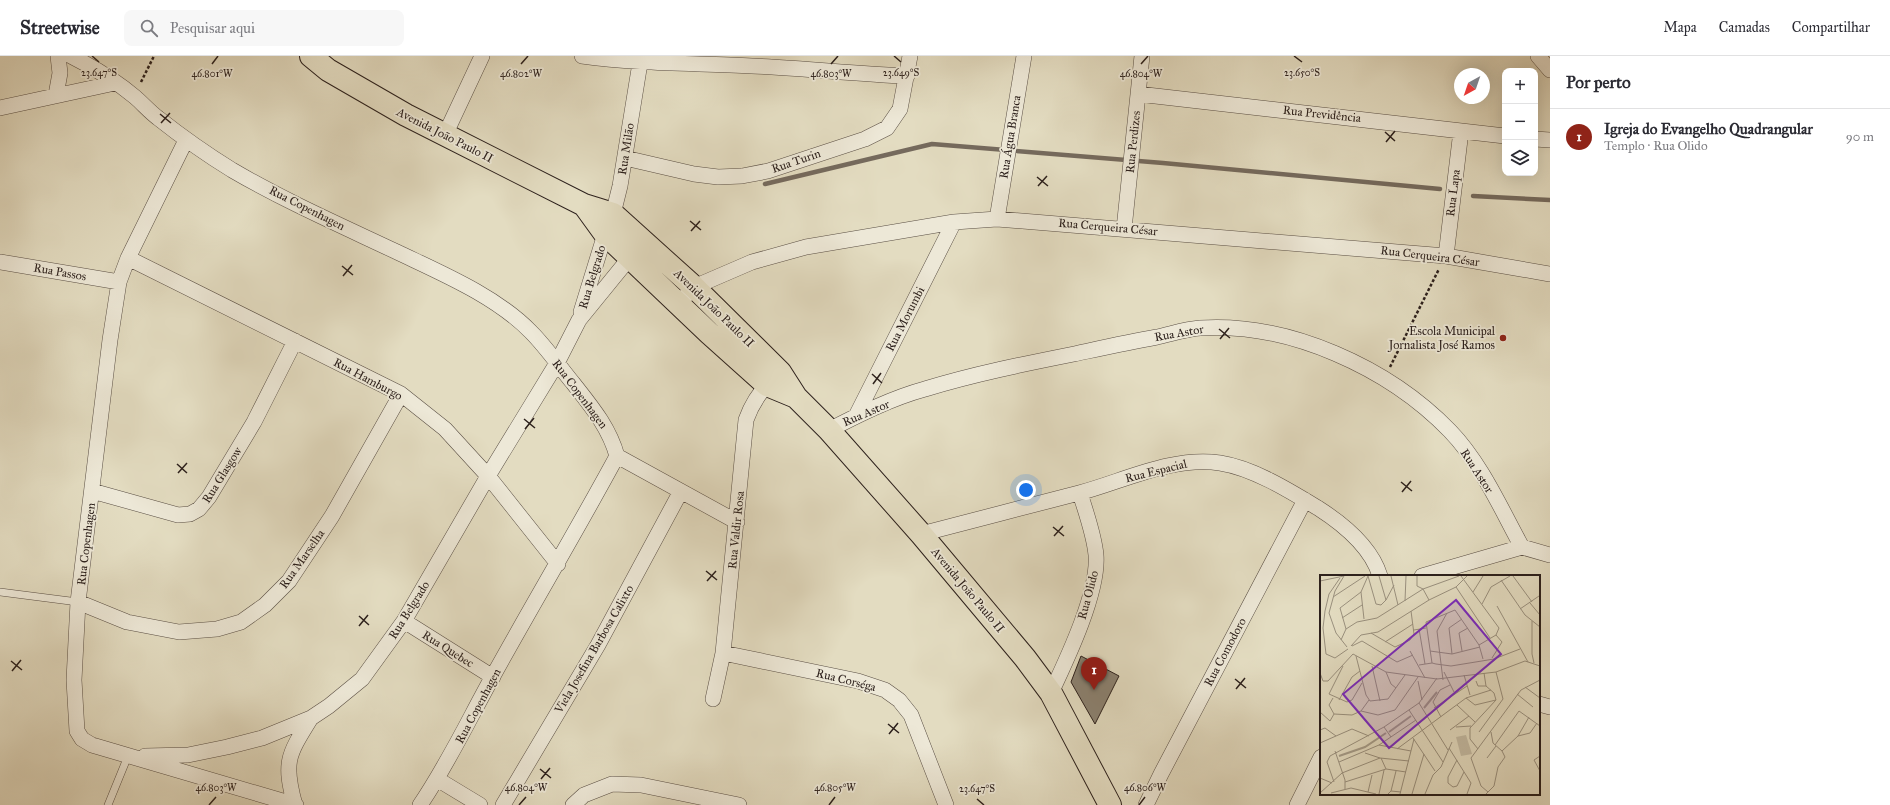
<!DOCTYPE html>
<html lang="pt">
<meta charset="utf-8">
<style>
:root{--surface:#fff;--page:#f7f7f7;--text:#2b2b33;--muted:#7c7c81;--line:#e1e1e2;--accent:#8f2418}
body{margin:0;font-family:"IM FELL Great Primer",serif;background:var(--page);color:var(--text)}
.controls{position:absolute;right:12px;top:12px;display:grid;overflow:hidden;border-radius:8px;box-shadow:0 4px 16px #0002}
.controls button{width:36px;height:36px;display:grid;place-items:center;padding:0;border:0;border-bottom:1px solid var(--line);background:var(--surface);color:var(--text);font:20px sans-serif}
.compass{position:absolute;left:1454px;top:12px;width:36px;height:36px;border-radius:50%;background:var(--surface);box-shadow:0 4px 16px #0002;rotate:220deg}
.you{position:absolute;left:1026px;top:434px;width:14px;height:14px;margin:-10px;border:3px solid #fff;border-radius:50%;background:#1a73e8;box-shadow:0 0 0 6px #1a73e833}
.badge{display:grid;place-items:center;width:26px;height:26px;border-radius:50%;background:var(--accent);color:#fff;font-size:13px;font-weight:700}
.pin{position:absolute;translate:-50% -33px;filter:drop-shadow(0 1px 2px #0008)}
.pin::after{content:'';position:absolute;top:21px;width:14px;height:12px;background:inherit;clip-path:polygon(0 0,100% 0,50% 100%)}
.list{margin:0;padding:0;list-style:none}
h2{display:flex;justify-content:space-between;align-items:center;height:52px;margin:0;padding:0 16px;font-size:17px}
h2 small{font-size:13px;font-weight:400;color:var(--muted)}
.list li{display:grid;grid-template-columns:26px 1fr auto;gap:12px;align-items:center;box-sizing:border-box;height:56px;padding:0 16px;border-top:1px solid var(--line)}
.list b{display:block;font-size:15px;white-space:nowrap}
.list p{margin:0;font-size:13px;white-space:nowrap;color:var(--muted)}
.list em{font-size:13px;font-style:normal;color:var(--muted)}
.icon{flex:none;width:22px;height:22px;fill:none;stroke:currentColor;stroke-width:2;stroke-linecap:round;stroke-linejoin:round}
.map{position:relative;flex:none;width:1550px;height:749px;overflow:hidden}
header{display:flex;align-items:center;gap:24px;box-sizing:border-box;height:56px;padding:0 20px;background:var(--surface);border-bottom:1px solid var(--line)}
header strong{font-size:19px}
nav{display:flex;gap:22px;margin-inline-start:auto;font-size:14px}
.search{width:280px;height:36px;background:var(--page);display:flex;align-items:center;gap:10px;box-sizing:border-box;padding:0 14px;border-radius:8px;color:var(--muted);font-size:15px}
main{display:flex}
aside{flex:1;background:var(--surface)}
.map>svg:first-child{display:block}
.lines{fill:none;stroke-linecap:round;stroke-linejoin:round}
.stream{stroke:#756a5d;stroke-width:4.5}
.building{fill:#8b8272;stroke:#2c201c}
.service-casing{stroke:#5a4f45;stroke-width:8}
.minor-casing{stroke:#5a4f45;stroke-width:16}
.primary-casing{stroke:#2c201c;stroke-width:24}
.path{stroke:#2c201c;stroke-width:2.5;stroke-dasharray:3 2;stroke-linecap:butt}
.service{stroke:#ede8d7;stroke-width:7}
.minor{stroke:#ede8d7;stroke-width:15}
.primary{stroke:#e3dcc1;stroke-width:22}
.ticks{fill:none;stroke:#2c201c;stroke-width:1.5}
.poi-dot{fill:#8f2418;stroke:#ede8d7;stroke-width:1.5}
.labels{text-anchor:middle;stroke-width:3.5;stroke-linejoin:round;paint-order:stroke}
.street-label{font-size:12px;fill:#2c201c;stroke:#ede8d7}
.poi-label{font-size:12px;fill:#2c201c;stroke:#ede8d7;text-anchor:end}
.inset-river{fill:none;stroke:#a59c89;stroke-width:2}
.inset-road{fill:none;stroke:#9a917f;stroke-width:1}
.view{fill:#7b2cbf;fill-opacity:0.15;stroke:#7b2cbf;stroke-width:2}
.inset-edge{fill:none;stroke:#2c201c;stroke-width:2}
.ticks-label{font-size:10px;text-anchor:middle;fill:#2c201c;stroke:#ede8d7;stroke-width:3.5;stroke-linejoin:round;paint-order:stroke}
</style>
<header>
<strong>Streetwise</strong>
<div class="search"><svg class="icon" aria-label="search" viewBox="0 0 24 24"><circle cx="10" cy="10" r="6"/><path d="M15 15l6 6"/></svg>Pesquisar aqui</div>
<nav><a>Mapa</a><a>Camadas</a><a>Compartilhar</a></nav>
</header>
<main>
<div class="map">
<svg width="1550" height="749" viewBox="0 0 1550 749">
<rect width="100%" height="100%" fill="#e3dcc1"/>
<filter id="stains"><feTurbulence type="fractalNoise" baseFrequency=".005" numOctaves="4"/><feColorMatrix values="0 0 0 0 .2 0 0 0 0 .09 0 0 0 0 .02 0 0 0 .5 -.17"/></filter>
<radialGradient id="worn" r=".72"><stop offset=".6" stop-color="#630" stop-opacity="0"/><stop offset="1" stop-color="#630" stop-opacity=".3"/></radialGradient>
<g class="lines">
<!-- stream -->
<path class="stream" d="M765,128L932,88L1163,107L1440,133
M1473,140L1550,144"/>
</g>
<!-- building -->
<path class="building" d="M1081,600L1119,620L1095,668L1071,626Z"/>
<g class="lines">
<!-- service casing -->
<g class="service-casing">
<path id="service" d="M0,536L78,546
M108,749L128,700"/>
</g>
<!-- minor casing -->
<g class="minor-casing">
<path id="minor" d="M71,0C93,11 116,25 135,41C143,48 150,56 158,62C182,81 206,98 232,114C285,145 342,170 397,196C441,217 496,240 531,276C546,291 559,310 573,327C591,350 609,371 617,400C577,474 534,546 493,620C469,663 448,708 420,749
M582,0C638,8 695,7 752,10C803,12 855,18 907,20
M1538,0L1550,14
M1138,38L1505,80
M56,39L60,17L58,0
M0,52L115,27
M445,79L482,0
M1535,83L1550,84
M186,84L128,202L119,226L110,284L78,546L74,624L77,675L82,683L92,689L296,749
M625,102L694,118L718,121L742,120L768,115L865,83L887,72L900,53L910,0
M997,163L1024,0
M1124,173L1142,0
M1446,200L1461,75
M128,202L401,338L445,373L488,420L558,508
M0,206L119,226
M679,247L694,231L752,206L806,191L954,166L997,163L1446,200L1550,218
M581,256L605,178L613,158L620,130L640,7
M856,360L954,166
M829,374C860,358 892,342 925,333C974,318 1024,308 1074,298C1102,292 1129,286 1157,281C1171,278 1186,273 1200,272C1289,266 1389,312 1450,375C1481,407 1501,453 1522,491
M617,400L737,466
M92,435L178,459L190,458L199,453L209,441L254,366L295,285
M921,478C973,464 1027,451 1079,437C1124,425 1172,400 1220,407C1253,412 1290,435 1318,452C1343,468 1371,490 1380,520
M1522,491L1550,499
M1422,520L1522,491
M78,546L127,566L179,576L217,573L241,566L265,549L289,525L332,460L401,338
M404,565L493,621
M723,597L858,625L885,634L899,644L911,659L946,749
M1051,637C1067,603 1099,536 1096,499C1094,478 1086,457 1080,437
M713,643L723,597L746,364C752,347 761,334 773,323
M1539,648L1550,651
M145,700L188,699L227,691L262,682L311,662L329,650L362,623L404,565L488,420L557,307L579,264L636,194
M437,723L480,749
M295,749C283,706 288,699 311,662
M503,749L598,589L681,435
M573,749L584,739L612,728L641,729L739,749
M1146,749L1161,718L1305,444
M1297,749L1321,701"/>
</g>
<!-- primary casing -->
<g class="primary-casing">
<path id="primary" d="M311,0L328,14L406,59L584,149L613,158L694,231L780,316L796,341L829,374L921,478L1025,602L1051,637L1110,749
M584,149L605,178L709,277L767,329L796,341"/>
</g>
<!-- path -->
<path class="path" d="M141,26L154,0
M1390,311L1439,213"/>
<!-- service -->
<use href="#service" class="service"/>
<!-- minor -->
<use href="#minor" class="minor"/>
<!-- primary -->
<use href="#primary" class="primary"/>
</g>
<!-- ticks -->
<path class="ticks" d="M92,0L99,6M894,0L901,6M1294,0L1302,6M212,8L218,0M521,8L528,0M831,8L838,0M1141,8L1148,0M160,58L171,67M161,67L170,57M1385,76L1395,85M1386,86L1395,75M1037,121L1048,130M1038,130L1047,120M690,165L701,174M691,175L700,165M342,210L353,219M343,220L352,209M1219,273L1230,282M1220,283L1229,272M872,318L882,327M873,328L881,317M524,363L535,372M525,373L534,362M177,408L187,417M178,417L187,407M1401,426L1412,435M1402,436L1411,425M1053,471L1064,480M1054,480L1063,470M706,515L717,524M707,525L716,515M359,560L369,569M359,570L368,559M11,605L22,614M12,615L21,604M1235,623L1246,632M1236,633L1245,622M888,668L899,677M889,678L898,667M540,713L551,722M541,723L550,712M977,743L984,749M209,749L216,741M519,749L526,741M829,749L835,741M1139,749L1145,741"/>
<!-- markers -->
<circle class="poi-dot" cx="1503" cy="282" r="4"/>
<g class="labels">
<!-- street labels -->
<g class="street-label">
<text transform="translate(1322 58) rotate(6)" y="4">Rua Previdência</text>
<text transform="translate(445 79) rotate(27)" y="4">Avenida João Paulo II</text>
<text transform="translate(1010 81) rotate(-81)" y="4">Rua Água Branca</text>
<text transform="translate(1133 86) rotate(-84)" y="4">Rua Perdizes</text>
<text transform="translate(626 93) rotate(-81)" y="4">Rua Milão</text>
<text transform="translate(796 105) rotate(-19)" y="4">Rua Turin</text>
<text transform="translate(1453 137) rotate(-83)" y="4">Rua Lapa</text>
<text transform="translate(307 152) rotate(27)" y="4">Rua Copenhagen</text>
<text transform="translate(1108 171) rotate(5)" y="4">Rua Cerqueira César</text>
<text transform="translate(1430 200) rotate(7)" y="4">Rua Cerqueira César</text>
<text transform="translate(60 216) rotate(10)" y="4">Rua Passos</text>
<text transform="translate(592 221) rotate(-73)" y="4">Rua Belgrado</text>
<text transform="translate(714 252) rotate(44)" y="4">Avenida João Paulo II</text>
<text transform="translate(905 263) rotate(-63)" y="4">Rua Morumbi</text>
<text transform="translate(1179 277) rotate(-10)" y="4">Rua Astor</text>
<text transform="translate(368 323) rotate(28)" y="4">Rua Hamburgo</text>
<text transform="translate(580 338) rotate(53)" y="4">Rua Copenhagen</text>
<text transform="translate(866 357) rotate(-23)" y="4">Rua Astor</text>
<text transform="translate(1156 415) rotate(-14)" y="4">Rua Espacial</text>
<text transform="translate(1477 415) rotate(57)" y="4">Rua Astor</text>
<text transform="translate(222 419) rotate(-58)" y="4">Rua Glasgow</text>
<text transform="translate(736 474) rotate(-84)" y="4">Rua Valdir Rosa</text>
<text transform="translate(86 488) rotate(-83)" y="4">Rua Copenhagen</text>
<text transform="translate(302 503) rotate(-55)" y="4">Rua Marselha</text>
<text transform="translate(968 534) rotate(50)" y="4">Avenida João Paulo II</text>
<text transform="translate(1088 539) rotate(-75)" y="4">Rua Olido</text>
<text transform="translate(409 554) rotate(-58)" y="4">Rua Belgrado</text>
<text transform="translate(448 593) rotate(32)" y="4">Rua Quebec</text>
<text transform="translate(594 593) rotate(-60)" y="4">Viela Josefina Barbosa Calixto</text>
<text transform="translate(1225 596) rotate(-62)" y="4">Rua Comodoro</text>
<text transform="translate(846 624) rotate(14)" y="4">Rua Corséga</text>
<text transform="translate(478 650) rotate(-62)" y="4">Rua Copenhagen</text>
</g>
<!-- poi labels -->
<g class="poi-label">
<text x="1495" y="279">Escola Municipal<tspan x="1495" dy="14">Jornalista José Ramos</tspan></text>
</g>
</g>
<!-- overview -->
<g transform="translate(1320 519)">
<rect width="220" height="220" fill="#e3dcc1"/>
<path d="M146,160L152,179L141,181L136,162Z" fill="#c4bca5"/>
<path class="inset-river" d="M104,133L117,117M69,157L91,141M19,181L45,172L66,158"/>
<path class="inset-road" d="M24,1L15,16L9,38L16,58L27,72M48,1L56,29L61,30L66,25L74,10M59,1L66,25M71,1L78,30M97,1V11L103,14M141,1L179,53L176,60M193,1L212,27M20,3L9,19L5,36L3,53L6,79L15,83L28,74M181,5L205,40L220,52M0,6L24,1M136,12L170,63M103,14L109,25M153,17L163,1M13,22L45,1M220,22V8M85,26L86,1M210,28L220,40M162,29L171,12L190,1M177,31L208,87M200,34L219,21M22,43L42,30M44,44L41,17L48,1M212,46V79L214,88M26,54L20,33L41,17M99,54L105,89M94,55L106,53M51,58L75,72L90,65L94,59L91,36M21,65L26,54L37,47L57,43L103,14L139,1M65,67L93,49M159,70L176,60M31,71L41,60L58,57L109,25L136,12L147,1M32,71L42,66L77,87L93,80M90,76L105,103M110,76L132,79L160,72M142,76L139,58L148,53M132,79L129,53L142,44M36,81L46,120L50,126L68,124L85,100M172,83L182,67L176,60M163,84L159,70L135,35L106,47L112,88L116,89L131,91L174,84L200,74M99,90L112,88M52,91L60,126M66,97L71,109L76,113M124,97L134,117M0,98L3,106H8L33,79L66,97L117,104L176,97L205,86L220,91M144,100L150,120M123,105L117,56L127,38M98,106L102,125M156,106L158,111H166M205,112L220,123M9,119L27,127L32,125L42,108M9,119L23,91M197,119L213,132M13,123L9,130L14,139L32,140L41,136M146,123L155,130L176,125M19,125L32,102L40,96M99,128L128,175M137,130L155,147M114,133L147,111M89,135L123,187M41,136L58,140L75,135L98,102M41,136L49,125M0,137L10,146L14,139M121,142L113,127L120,115L130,110M64,152L71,162M136,152L151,151M0,155L5,153L16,161M130,155L149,141M159,157L183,124L176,97M171,157L173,168L182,176L198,161L210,158L217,148M198,161L209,142M93,163L115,196M0,168L32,154L49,161M59,170L91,176M175,170L199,136L220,151M129,173L151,208L147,219M77,174L146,123L171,115M158,174L150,164V153L176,125L174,118L166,111L164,98M15,176L25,205V214M45,178L60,183L89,186M220,181L214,185L220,196M61,183L66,194M167,183L176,171M137,185L128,202V208L133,212L137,211L144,197M19,187L59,170L96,145M0,203L12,208M14,207L7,187L10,181L64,152L99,128L117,103M25,207L66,194L86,197M71,216L76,196M48,217L52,200M168,217L161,211L151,183L201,115L220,105M0,218L22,198L60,183M11,218L31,213L56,219M59,219L64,195M68,219L71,216L81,217M80,219L94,164M92,219L104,179M105,219L113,200L121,192L132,167M166,219L174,211L178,192L185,182L182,176"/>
<path class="view" d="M136,25L181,79L69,173L23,119Z"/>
<rect width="220" height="220" class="inset-edge"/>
</g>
<g class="ticks-label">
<text x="1302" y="20">23.650°S</text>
<text x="99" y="20">23.647°S</text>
<text x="901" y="20">23.649°S</text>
<text x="212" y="21">46.801°W</text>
<text x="521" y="21">46.802°W</text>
<text x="831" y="21">46.803°W</text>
<text x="1141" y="21">46.804°W</text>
<text x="216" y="735">46.803°W</text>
<text x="526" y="735">46.804°W</text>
<text x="835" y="735">46.805°W</text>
<text x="1145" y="735">46.806°W</text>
<text x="977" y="736">23.647°S</text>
</g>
<rect width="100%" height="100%" filter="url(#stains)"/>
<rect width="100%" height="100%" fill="url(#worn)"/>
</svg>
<div class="controls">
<button>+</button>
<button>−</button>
<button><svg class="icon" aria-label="layers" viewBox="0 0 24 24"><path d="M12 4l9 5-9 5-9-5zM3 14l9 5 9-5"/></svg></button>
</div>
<svg class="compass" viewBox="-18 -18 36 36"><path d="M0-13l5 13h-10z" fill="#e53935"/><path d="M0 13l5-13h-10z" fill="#7c7c81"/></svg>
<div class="you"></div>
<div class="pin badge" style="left:1094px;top:634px">1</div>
</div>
<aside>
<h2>Por perto<small></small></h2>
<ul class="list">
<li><span class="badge">1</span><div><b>Igreja do Evangelho Quadrangular</b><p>Templo · Rua Olido</p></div><em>90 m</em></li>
</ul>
</aside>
</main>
